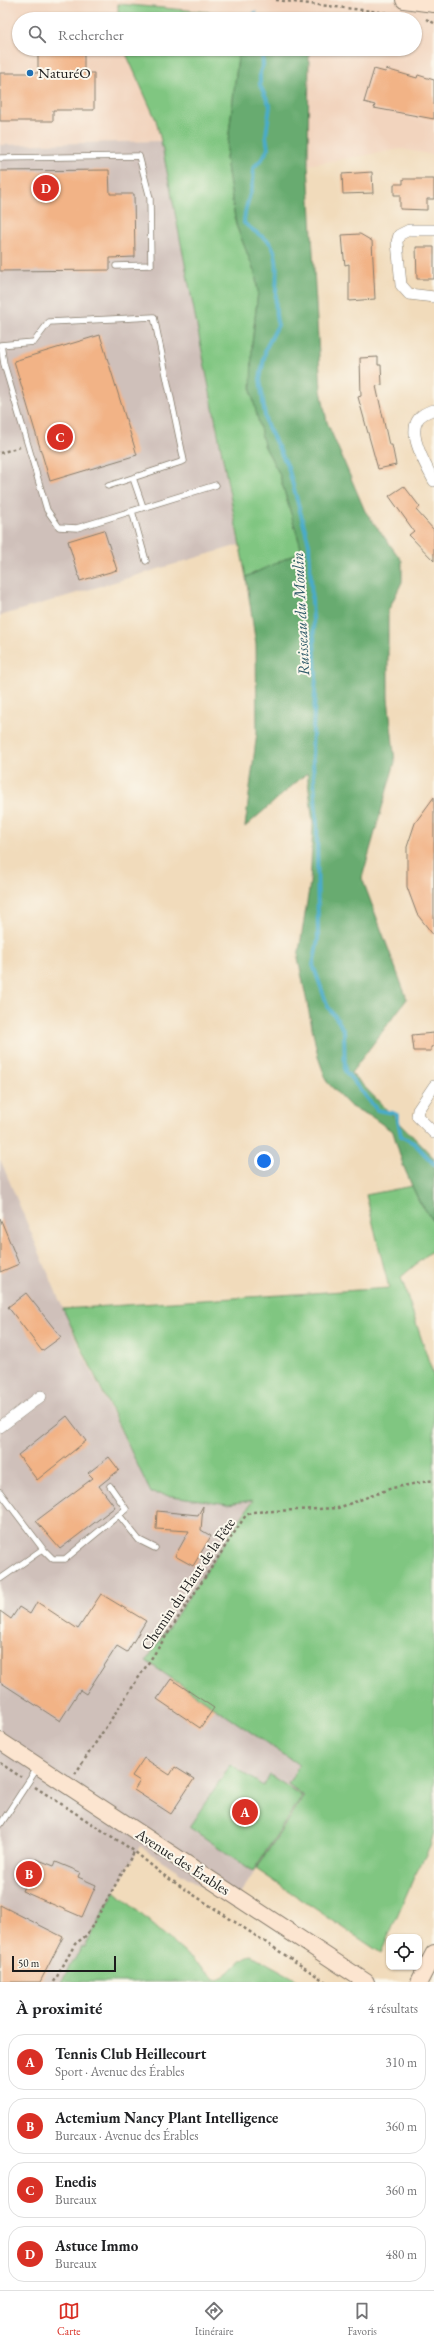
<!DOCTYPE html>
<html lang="fr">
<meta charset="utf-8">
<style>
:root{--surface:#fff;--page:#f2f2f2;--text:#202124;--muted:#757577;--line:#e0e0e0;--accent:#d93025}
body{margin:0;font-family:"EB Garamond",serif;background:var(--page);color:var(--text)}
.controls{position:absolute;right:12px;bottom:12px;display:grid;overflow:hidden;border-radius:8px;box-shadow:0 1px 3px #0004}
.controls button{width:36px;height:36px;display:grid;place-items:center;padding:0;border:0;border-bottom:1px solid var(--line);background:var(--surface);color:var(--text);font:20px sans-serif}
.scale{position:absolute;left:12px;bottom:10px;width:104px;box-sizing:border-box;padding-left:4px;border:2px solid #1c1c1c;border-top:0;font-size:11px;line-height:14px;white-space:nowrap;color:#1c1c1c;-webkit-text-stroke:3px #fbf7ec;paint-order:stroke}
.you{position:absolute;left:264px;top:1161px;width:14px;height:14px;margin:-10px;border:3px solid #fff;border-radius:50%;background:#1a73e8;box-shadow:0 0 0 6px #1a73e833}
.badge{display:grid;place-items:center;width:26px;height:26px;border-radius:50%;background:var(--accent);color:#fff;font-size:13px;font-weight:700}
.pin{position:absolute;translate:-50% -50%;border:2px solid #fff;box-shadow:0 1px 4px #0006}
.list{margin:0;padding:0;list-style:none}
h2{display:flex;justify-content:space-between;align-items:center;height:52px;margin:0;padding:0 16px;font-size:17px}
h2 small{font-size:13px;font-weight:400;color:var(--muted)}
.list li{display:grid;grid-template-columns:26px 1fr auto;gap:12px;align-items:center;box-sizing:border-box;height:56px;margin:0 8px 8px;padding:0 8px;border:1px solid var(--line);border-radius:16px}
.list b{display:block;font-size:15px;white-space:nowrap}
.list p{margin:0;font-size:13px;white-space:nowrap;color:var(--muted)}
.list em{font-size:13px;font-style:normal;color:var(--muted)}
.icon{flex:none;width:22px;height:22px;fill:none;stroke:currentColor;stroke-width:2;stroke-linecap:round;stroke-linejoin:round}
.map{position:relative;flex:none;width:434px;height:1982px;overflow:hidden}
.search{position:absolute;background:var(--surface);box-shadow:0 1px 3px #0004;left:12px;right:12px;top:12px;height:44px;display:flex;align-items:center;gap:10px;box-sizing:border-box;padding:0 14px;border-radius:22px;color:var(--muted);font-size:15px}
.sheet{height:308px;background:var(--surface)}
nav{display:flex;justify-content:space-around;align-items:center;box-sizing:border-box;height:56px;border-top:1px solid var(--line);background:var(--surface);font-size:11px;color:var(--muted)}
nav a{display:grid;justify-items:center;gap:2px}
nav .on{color:var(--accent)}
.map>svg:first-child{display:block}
.built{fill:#f2d4be}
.industrial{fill:#cfc0ba}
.green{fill:#80c681;stroke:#4e714e}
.forest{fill:#68ab6f;stroke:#426446}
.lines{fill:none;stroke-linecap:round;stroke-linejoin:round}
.stream{stroke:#4aabc9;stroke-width:4}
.building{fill:#f2b386}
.lane-casing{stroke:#867c6c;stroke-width:7}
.street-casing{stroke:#867c6c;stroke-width:12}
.secondary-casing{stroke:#867c6c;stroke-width:18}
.path{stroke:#867c6c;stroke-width:2.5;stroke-dasharray:3 3;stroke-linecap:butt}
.lane{stroke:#fff;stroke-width:5.5}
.street{stroke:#fff;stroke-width:11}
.secondary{stroke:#fce5d0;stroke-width:16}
.poi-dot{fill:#1f6fb2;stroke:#fbf7ec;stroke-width:1.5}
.labels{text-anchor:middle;stroke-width:4;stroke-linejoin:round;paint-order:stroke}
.poi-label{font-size:15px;fill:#1c1c1c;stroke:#fbf7ec;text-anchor:start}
.street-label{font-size:15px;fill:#1c1c1c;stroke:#fbf7ec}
.water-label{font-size:16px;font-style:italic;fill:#315c6a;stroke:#fbf7ec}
</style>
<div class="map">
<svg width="434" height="1982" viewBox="0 0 434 1982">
<rect width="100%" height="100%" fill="#fbf7ec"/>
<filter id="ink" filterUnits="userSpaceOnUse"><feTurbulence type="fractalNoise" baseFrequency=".025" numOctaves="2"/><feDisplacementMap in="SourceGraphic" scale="8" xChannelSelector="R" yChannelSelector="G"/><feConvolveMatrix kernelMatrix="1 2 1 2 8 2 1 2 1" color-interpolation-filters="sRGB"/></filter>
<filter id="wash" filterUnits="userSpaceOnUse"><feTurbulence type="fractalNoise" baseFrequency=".012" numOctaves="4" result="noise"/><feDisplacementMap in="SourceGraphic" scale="16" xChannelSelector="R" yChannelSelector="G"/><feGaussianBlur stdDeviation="0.9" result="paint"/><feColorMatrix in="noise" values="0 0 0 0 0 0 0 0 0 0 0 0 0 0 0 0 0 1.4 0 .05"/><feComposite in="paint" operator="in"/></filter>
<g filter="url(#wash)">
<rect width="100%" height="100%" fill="#f1dbbb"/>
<!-- built -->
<path class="built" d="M0,0H434V155L401,149L308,165L309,49H415V19H244L118,4V19H19V49H124L156,120L161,141L0,145Z"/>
<!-- industrial -->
<path class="industrial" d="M161,141L239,545L0,616V145Z
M0,1159L78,1344L151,1493L228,1504L253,1499L146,1661L300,1765L304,1795L232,1907L140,1846L85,1947H82L61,1982H0Z"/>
<!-- green -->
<path class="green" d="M118,4L243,15L242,19H118Z
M124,49H239L226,159L236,225L255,273L258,292L252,344L264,445L279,473L302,551L246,577L161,141L156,120Z
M412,1186L419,1201L434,1222V1249L401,1277L434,1377V1831L430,1847L414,1877L381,1953L256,1869L304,1796L288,1784L299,1765L146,1661L253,1500L228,1504L151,1493L63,1309L389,1288L366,1195Z
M231,1764L263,1786L270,1775L302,1796L253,1871L189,1827Z
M115,1891L214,1979C230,1979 237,1957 252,1955L301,1982H61L82,1947H85Z"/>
<!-- forest -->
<path class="forest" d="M239,49H309L308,165L321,390L327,422L365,511L402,561V582L388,611V698L395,762L362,878L407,999L351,1073L434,1158V1222L419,1201L412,1186L403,1165L393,1132L372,1117L350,1106L327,1082L318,1057L298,958L310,883L313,823L307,773L245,827L257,732L256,645L246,577L302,551L279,473L264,445L251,391L252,344L258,292L255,273L236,225L226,159Z"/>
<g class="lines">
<!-- stream -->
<path class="stream" d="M255,13L256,19
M262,49L263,65L260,72V85L270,106L266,135L268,149L262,159L253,168C256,188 244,203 244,223C252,230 262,236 269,242C285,259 270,304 278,325L266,348L260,379L266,423L288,467L309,544L316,676L312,747L317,827L318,940L313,965L328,1007L339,1022L344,1032L345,1071L377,1110L393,1113L397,1115L401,1136L415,1144L434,1164"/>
</g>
<g id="blocks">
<!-- building -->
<path class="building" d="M38,49H84V73H94V110H53V121H0V73H38Z
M374,69L385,72L386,69L417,78L418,75L434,80V119L374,108L375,105L364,102Z
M109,170L110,194H134L135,257L110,258V270L0,271V171Z
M372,172L373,193L343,194L342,174Z
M403,179H434V199H427V210L400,209V195H394V184H403Z
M360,234L372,241L375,299L349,301V264L345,265L344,258L342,235Z
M416,247H434V279H417Z
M100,335L137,455L50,481L14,361Z
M378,357V365H381L382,385L376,386L389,445H392L396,465L378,469L358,397L361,396L360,358Z
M404,486L420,507L416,510L434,530V561L409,535L414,531L389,496Z
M104,530L117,570L80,581L68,541Z
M434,797V936L417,914L407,887V847L415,823Z
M434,1033V1046L431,1047V1051H414L412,1035Z
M0,1218L19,1264L0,1272Z
M26,1293L61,1337L42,1351L8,1307Z
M67,1416L86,1441L37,1480L18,1455Z
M109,1457L119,1470L99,1486L115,1507L60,1549L36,1521L93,1478L88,1473Z
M203,1506L201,1530L211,1536L193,1566L175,1556L189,1531L156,1529L157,1511L198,1515Z
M101,1594L146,1621L127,1652L117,1646L86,1694L80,1690L60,1721L0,1682V1611L11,1619L19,1607L30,1614L37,1602L78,1629Z
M171,1679L214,1708L200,1728L157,1699Z
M144,1758L170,1775L175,1767L194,1779L171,1814L134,1790L140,1781L132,1776Z
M36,1859L54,1866L56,1862L80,1872L78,1877L96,1885L82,1917L22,1891Z
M0,1905L63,1937L40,1982H0Z"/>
</g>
</g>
<g filter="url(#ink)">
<use href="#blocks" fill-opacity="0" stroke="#867c6c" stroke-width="1"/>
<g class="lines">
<!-- lane casing -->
<g class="lane-casing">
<path id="lane" d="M0,158L139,156L150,198L151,265L116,266
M0,345L34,342L49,322L154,317L184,461L108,486
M1,345L4,364L47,510L59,527L77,528L216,485
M133,478L143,507
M132,511L146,561
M0,1492L43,1549
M119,1515L139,1540L155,1548
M0,1579L43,1549L53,1559H65L126,1509L110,1486
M0,1825L38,1767"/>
</g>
<!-- street casing -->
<g class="street-casing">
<path id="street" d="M434,230H409L399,235L397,242L401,285L409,294L434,297
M434,410C397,418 423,460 434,481
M434,1086L418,1110L417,1116L434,1133
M0,1427L41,1396"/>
</g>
<!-- secondary casing -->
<g class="secondary-casing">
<path id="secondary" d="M404,0L434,4
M0,1741L366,1982
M419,1982L434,1953"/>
</g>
<!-- path -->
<path class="path" d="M276,0L397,14
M426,19L434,23
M0,453L20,447
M0,1763L21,1777
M75,1774L246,1515L253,1512L338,1508L392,1488L434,1480
M35,1787L134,1851L162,1874L326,1982
M54,1982L75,1944L87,1935L134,1852"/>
<!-- lane -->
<use href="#lane" class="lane"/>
<!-- street -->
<use href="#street" class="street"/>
<!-- secondary -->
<use href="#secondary" class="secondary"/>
</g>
</g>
<!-- markers -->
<circle class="poi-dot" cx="30" cy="73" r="4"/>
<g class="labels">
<!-- poi labels -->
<g class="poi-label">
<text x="38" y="78">NaturéO</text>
</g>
<!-- street labels -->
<g class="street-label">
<text transform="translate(188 1584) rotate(-56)" y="5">Chemin du Haut de la Fête</text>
<text transform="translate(183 1862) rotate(33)" y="5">Avenue des Érables</text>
</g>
<!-- water labels -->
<g class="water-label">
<text transform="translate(300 614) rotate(-93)" y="6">Ruisseau du Moulin</text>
</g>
</g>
</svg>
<div class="controls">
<button><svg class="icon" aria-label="locate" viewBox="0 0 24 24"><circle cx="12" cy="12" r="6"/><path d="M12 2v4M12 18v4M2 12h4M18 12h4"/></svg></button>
</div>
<div class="scale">50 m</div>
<div class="you"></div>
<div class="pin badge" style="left:245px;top:1812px">A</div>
<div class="pin badge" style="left:29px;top:1874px">B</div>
<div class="pin badge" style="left:60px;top:437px">C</div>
<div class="pin badge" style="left:46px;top:188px">D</div>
<div class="search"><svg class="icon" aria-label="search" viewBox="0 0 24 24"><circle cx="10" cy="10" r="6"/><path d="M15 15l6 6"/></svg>Rechercher</div>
</div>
<section class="sheet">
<h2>À proximité<small>4 résultats</small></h2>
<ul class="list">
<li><span class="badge">A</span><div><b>Tennis Club Heillecourt</b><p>Sport · Avenue des Érables</p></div><em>310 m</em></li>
<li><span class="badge">B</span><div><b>Actemium Nancy Plant Intelligence</b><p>Bureaux · Avenue des Érables</p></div><em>360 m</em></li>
<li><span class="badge">C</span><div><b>Enedis</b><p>Bureaux</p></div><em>360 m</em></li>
<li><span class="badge">D</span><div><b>Astuce Immo</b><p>Bureaux</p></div><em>480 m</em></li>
</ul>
</section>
<nav>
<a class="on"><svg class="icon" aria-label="map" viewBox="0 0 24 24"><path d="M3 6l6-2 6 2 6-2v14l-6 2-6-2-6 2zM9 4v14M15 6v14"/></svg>Carte</a>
<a><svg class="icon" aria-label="directions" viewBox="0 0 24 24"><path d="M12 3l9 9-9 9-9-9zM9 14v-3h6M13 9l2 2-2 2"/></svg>Itinéraire</a>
<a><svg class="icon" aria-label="saved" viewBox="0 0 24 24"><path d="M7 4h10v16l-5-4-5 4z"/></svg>Favoris</a>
</nav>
